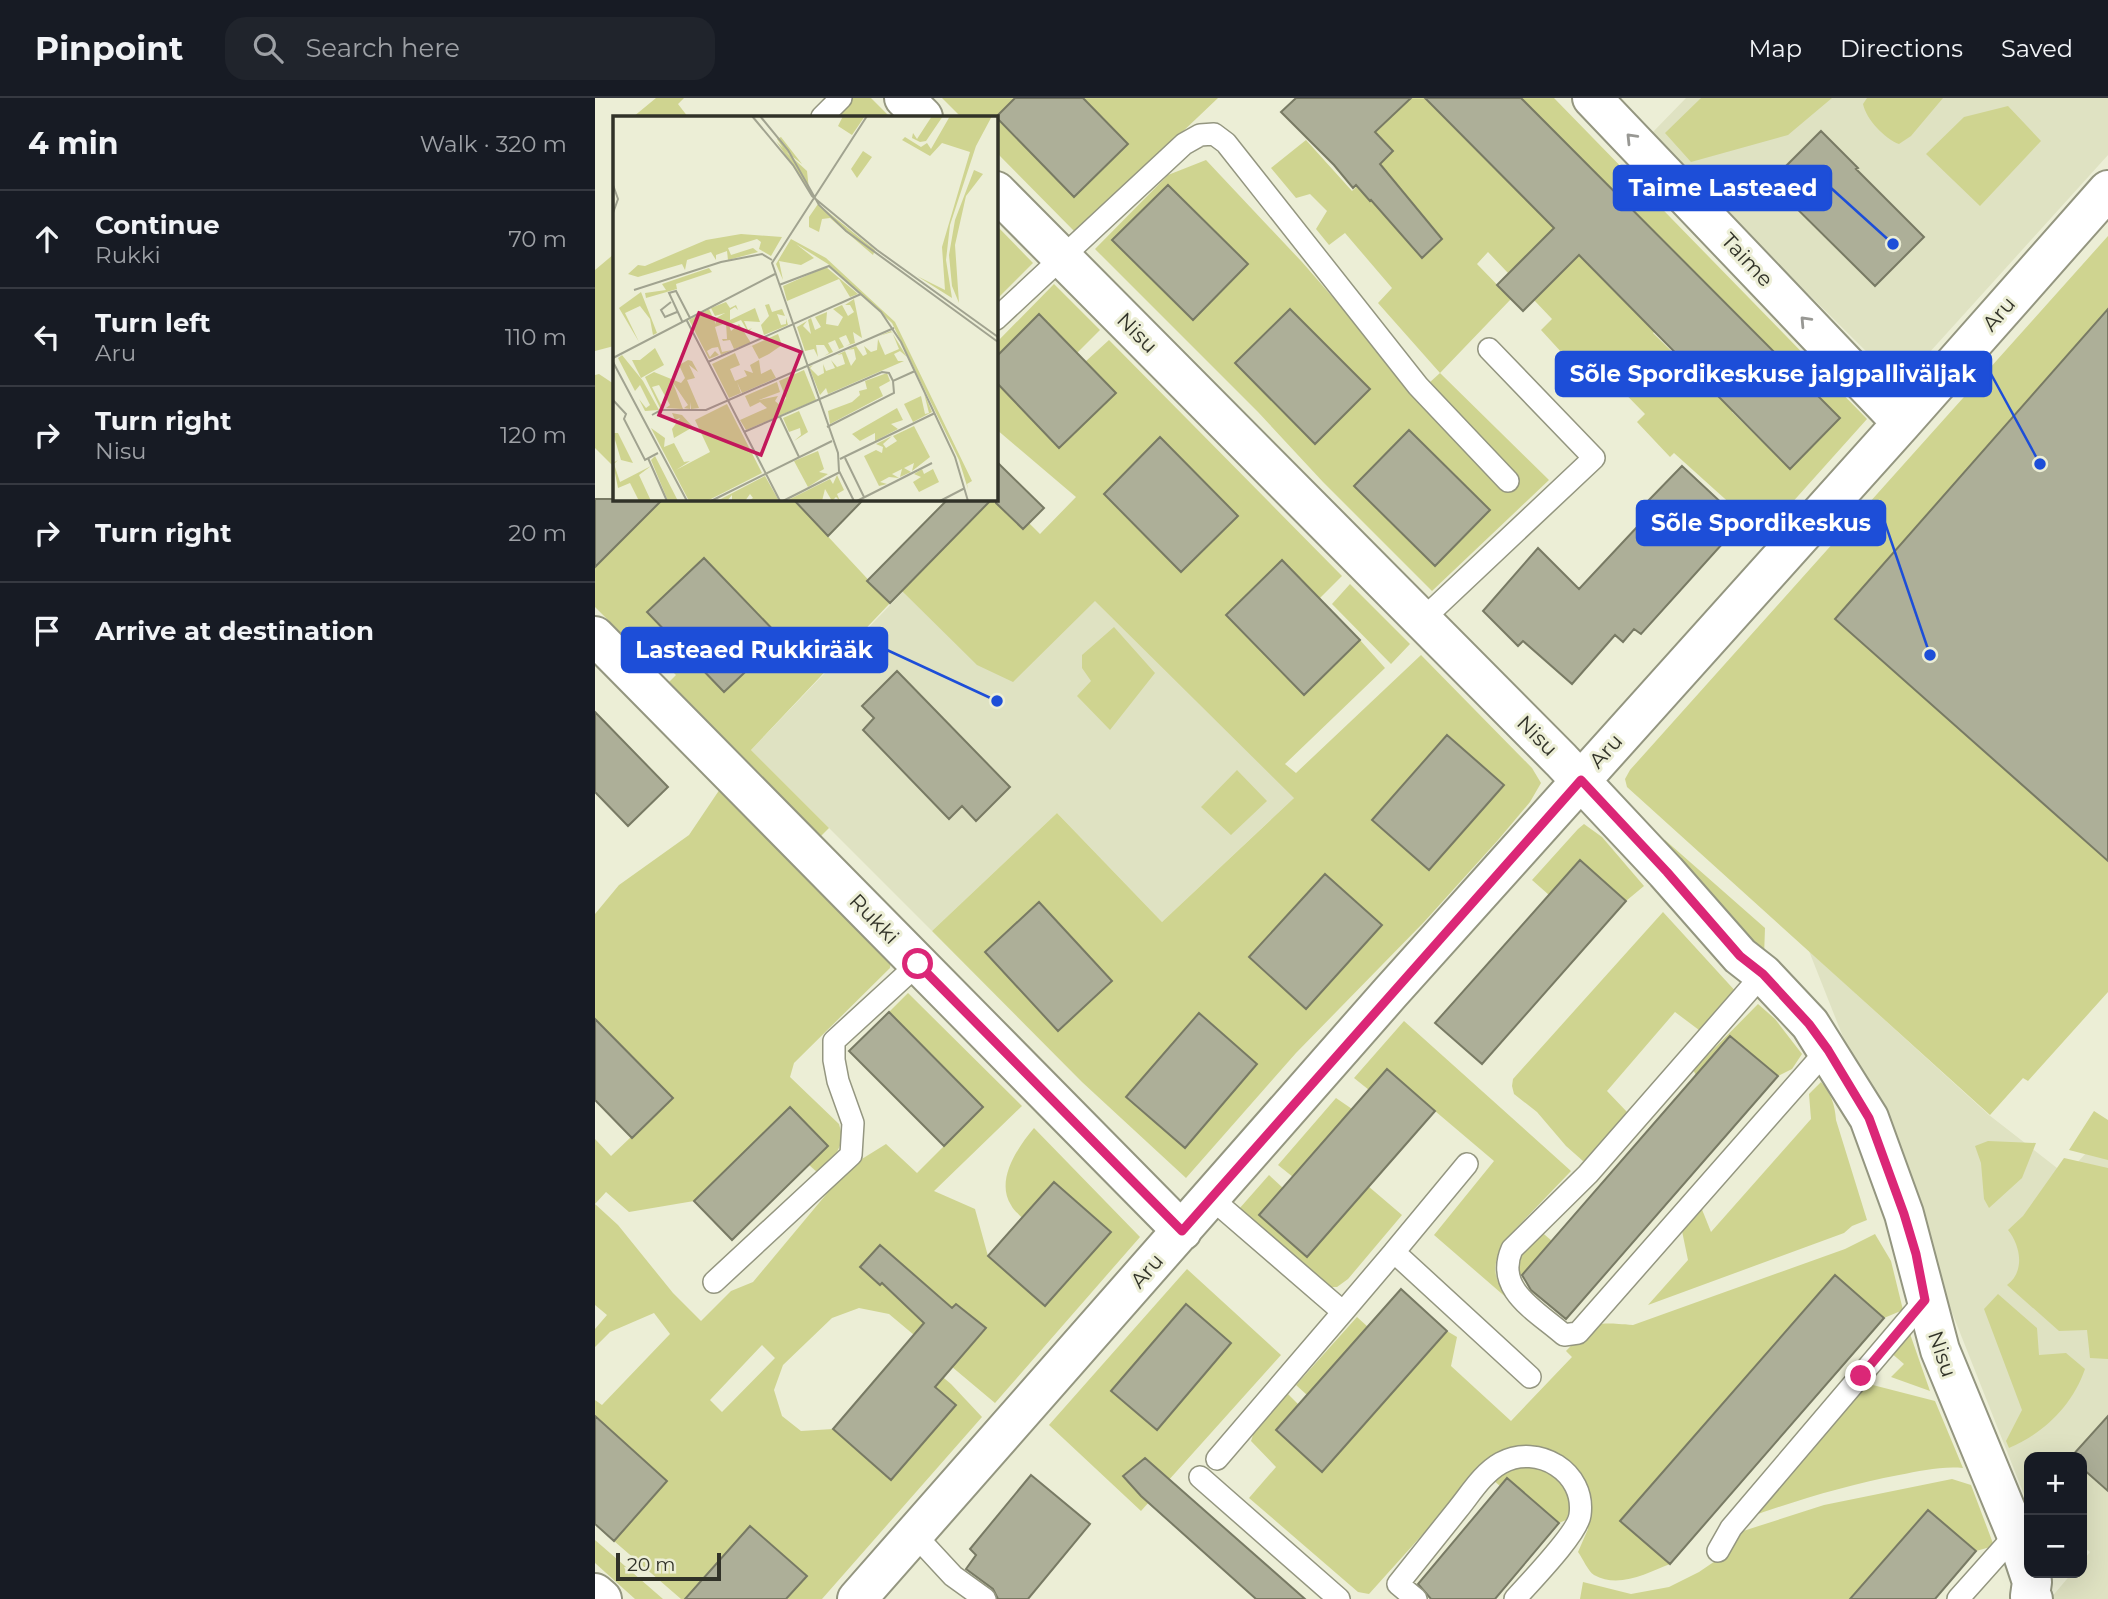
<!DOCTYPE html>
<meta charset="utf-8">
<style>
:root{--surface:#171b24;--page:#20242c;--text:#f1f3f6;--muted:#9ea1a6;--line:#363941}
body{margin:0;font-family:Montserrat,sans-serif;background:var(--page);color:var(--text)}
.controls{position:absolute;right:21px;bottom:21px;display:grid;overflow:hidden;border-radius:14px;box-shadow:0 7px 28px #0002}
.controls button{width:63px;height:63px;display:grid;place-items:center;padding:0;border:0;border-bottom:2px solid var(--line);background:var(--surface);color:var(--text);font:35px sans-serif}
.scale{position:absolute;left:21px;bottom:18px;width:105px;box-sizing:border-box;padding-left:7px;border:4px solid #313228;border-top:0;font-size:19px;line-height:24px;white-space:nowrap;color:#313228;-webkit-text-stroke:5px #eceed6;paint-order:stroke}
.stop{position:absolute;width:21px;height:21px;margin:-16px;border:5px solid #db2777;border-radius:50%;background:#fff}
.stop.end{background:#db2777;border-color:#fff;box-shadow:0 2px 7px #0008}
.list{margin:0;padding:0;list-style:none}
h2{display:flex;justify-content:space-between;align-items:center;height:91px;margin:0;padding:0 28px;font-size:30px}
h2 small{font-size:23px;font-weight:400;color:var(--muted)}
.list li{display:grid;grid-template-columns:46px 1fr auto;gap:21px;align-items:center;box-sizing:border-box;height:98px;padding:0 28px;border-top:2px solid var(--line)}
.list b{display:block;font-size:26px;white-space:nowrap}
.list p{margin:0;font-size:23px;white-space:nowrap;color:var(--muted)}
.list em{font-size:23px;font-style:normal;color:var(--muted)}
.icon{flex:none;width:38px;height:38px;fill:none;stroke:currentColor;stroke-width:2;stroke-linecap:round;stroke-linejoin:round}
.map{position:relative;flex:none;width:1513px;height:1501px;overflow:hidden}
header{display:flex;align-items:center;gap:42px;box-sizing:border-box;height:98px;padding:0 35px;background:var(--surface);border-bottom:2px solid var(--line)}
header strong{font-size:33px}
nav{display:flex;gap:38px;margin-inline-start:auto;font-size:24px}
.search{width:490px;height:63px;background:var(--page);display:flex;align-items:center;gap:18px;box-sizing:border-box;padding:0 24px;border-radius:21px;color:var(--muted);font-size:26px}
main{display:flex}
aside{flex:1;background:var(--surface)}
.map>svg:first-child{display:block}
.built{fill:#dfe2c2}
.green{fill:#cfd490;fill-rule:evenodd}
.building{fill:#adaf98;stroke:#787a64;stroke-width:2}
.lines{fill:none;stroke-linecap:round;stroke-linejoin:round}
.lane-casing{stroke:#949680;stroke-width:24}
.street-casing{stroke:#949680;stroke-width:42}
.lane{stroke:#fff;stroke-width:21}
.street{stroke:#fff;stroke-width:38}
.oneway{stroke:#989894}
.route{stroke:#db2777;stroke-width:9}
.labels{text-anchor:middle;stroke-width:6;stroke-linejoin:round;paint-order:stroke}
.street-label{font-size:21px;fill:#313228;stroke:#eceed6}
.inset-road{fill:none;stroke:#a1a390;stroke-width:2}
.view{fill:#c2185b;fill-opacity:0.15;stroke:#c2185b;stroke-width:3.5}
.inset-edge{fill:none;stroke:#313228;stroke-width:3.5}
.leader{fill:none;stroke:#1d4ed8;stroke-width:2.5}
.callout-dot{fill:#1d4ed8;stroke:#eceed6;stroke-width:2.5}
.callout{fill:#1d4ed8;stroke:#1d4ed8;stroke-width:2.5}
.callout-label{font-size:23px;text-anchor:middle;font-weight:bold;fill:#fff}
</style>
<header>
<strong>Pinpoint</strong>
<div class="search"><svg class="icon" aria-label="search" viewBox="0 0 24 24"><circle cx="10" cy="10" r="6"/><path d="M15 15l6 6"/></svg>Search here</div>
<nav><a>Map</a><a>Directions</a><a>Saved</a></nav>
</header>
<main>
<aside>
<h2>4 min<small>Walk · 320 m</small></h2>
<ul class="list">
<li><svg class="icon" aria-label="ahead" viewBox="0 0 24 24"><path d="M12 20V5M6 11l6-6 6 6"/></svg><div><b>Continue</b><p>Rukki</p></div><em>70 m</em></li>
<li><svg class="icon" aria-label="left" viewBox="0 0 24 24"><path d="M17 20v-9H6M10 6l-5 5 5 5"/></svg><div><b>Turn left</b><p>Aru</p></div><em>110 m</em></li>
<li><svg class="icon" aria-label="right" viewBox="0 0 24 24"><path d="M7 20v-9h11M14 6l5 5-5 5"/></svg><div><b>Turn right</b><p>Nisu</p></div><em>120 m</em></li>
<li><svg class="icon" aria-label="right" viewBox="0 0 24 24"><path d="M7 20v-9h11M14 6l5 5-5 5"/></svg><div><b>Turn right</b></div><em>20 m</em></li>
<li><svg class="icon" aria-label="arrive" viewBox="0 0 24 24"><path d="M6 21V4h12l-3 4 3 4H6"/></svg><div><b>Arrive at destination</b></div></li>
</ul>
</aside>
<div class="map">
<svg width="1513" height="1501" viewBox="0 0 1513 1501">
<rect width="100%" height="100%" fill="#eceed6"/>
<!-- built -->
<path class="built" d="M1091,0H1513V57L1305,287L1141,124L1056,36Z
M397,401L700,699L567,824L462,715L337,833L156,652Z
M1214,853L1394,1017L1471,1077L1513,1031V1501H1455L1477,1475H1487V1464L1495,1454L1487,1448V1359H1434V1405L1432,1404Z"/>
<!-- green -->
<path class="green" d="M61,0H89L83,6L93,19H38Z
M258,0H276L295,19H242Z
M347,0H420L401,19L479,99L488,0H623L481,135L401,54V19H366Z
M790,0H830L875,44L918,0H959L1272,321L1169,436L1079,355L1075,359L1042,324L1050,316L1003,268L990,280L946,232L957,221L939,202L963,179L937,152L913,175L893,154L882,166L916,201L845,275L954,382L837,493L728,384L663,314L500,151L573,77L611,62L707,164L822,296L845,275L783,205L797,190L750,135L734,147L721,131L732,113L715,96L701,100L676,70L711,42L757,93L798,53L780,34L801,14L789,1ZM949,24L955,126L901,72ZM573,87L653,166L598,221L518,142ZM1029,103L1081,156L1032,205L979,152ZM1109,184L1162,236L1111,287L1058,235ZM695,211L775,291L720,345L640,265ZM1187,263L1245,320L1195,371L1137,314Z
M1106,0H1237L1193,37L1096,64L1070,35Z
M1272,0H1348L1316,38L1304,46C1290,41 1271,21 1268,6Z
M1413,8L1446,43L1385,108L1331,56L1369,19Z
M401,127L438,165L401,202Z
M1513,138V894L1433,983L1428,980L1395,1017L1032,689L1030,681L1035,672Z
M19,156V248L0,253V172Z
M459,186L505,232L482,255L444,217L401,259V245Z
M514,242L747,478L724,501L631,517L709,597L765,542L790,570L690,666L701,675L826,557L937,670L946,685L935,704L903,742L829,824L701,955L591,1080L487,984L337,833L462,715L567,824L699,700L500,503L418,584L382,567L307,493L397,401L427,431L434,425L445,436L481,399L401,331V284L464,349L490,264ZM566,340L586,474L509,396ZM852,637L908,687L834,771L777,721ZM730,776L786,827L655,859ZM444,804L517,882L463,932L390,854Z
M4,276L19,286V369L0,350V277Z
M52,401H198L295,505L156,652L234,730L226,738L74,584L81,577L71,567L63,572L0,509V456L7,462L59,409ZM109,460L185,539L52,514Z
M755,486L815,546L796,566L737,506Z
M519,529L560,575L515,632L482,598L496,583L487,570V557Z
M642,672L672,703L636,737L606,709Z
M127,688L297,857L295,870L199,965L195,979L244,1026L248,1041L242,1054L222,1074L214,1067L233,1048L195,1010L99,1103L34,1114L11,1094L0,1106L23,1127L78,1195L106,1223L136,1193L158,1184L254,1069L291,1046L322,1075L388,1009L294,914L313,895L427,1008L339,1093L380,1111L393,1158L427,1120C424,1116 418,1112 416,1107C400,1082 423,1049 439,1030L545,1139L400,1305L294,1216L264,1210L237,1220L188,1267L179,1292L187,1318L206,1333L238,1331L296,1382L361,1307L302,1256L324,1259L356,1286L387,1319L227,1501H191L212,1478L155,1428L90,1501H86L19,1443L72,1383L0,1318V1302L7,1307L75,1236L59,1215L15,1234L0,1249V1231L12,1217L0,1207V1041L16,1058L77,1000L0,921V816L24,787L94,737ZM285,1147L357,1211L361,1206L391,1230L301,1193L298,1195L287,1185L285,1187L265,1169ZM167,1247L180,1260L127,1314L115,1302Z
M989,726L1007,739L1049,788L1031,803L985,762L954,797L937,782L983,731Z
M1070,742L1170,830L1169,859L1066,743Z
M1068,814L1143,896L1104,932L1080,914L1012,993L1032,1014L1033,1019L993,1061L988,1063L971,1048L942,1014L919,996L917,988L918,981Z
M1163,906L1180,921L1207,956L1197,971L1183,978L1135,938L1101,977L1098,972Z
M809,923L976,1073L909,1143C894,1174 899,1183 921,1208L839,1137L899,1063L840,1013L774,992L759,980Z
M1226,984C1236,995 1240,1007 1241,1022L1272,1122L1257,1128L1249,1135L1053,1207L1093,1162L1087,1133L1106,1109L1116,1134L1216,1021L1214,996Z
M741,1000L757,1011L698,1079L683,1067Z
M1499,1013L1513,1022V1062L1474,1052Z
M1393,1043L1441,1045L1427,1080L1394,1110L1389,1101L1386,1065L1380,1048Z
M1469,1060L1513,1070V1261L1495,1260L1492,1232L1464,1233L1412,1187C1430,1174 1426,1148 1413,1132L1428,1118Z
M674,1077L688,1090L773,1088L807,1117L753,1181L742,1189H734L644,1111Z
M943,1131L957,1143L922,1182L921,1161Z
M1280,1136L1296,1163L1308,1212L1289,1220L1240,1177L1026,1422L1075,1466C1052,1475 1024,1491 999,1477C993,1473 988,1461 983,1454L993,1431L994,1391L983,1376L947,1351L929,1348L902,1359L890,1367L774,1496L763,1494L654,1400L681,1369L656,1343L659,1334L692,1295L704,1307L681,1333L727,1373L852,1233L862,1239L856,1268L916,1323L977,1259L971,1253C1001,1223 996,1224 1038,1227L1250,1151Z
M592,1171L686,1257L546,1413L454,1327ZM590,1206L636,1245L517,1292Z
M1403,1196L1442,1230L1444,1257L1471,1255L1490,1271C1477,1308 1449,1335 1414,1350L1411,1343L1427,1312L1389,1211Z
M762,1219L773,1229L712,1297L701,1287Z
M1314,1233L1335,1293L1296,1279L1309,1266L1295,1254Z
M1270,1285L1340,1303L1368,1370C1346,1368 1326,1373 1304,1377C1252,1387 1202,1402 1152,1420Z
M941,1368C962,1380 985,1395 971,1422L964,1425L912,1380L905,1388L898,1382L923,1369Z
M1357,1381L1376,1387L1399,1448L1381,1453L1332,1412L1255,1501H985L988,1484L1036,1496L1074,1489L1104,1474L1129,1457L1142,1435L1229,1407Z
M0,1441V1442L68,1501H40L0,1465Z"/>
<!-- building -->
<path class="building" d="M420,0H488L533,46L479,99L401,19Z
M701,0H816L780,34L798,53L785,66L847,141L827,160L776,102L775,103L761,87L758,90L739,67L686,14Z
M830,0H926L1245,320L1195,371L984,157L928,213L902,187L959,130Z
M1226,33L1263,70L1261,71L1329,139L1280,188L1175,84Z
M573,87L653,166L598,222L517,142Z
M695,211L775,291L720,346L640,265Z
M1513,211V763L1240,521Z
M444,216L521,295L464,350L401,284V259Z
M814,332L895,412L840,468L759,388Z
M565,339L643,418L586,474L509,396Z
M401,363L449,410L428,431L401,405Z
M1087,368L1147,424L1046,536L1039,531L1028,544L1020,537L977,586L928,543L923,548L888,513L943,450L984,491L1058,412L1051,405Z
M0,401H68L0,469Z
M198,401H269L233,438Z
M353,401H397L295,505L272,483Z
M109,460L186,540L129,594L52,514Z
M687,462L765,542L709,597L631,517Z
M302,573L415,689L381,723L367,708L354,721L268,632L279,620L267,608Z
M0,614L73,689L33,728L0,694Z
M852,637L909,687L834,772L777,722Z
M985,762L1031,803L887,966L840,925Z
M730,776L787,827L711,911L654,859Z
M444,804L517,883L463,933L390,854Z
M294,914L388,1009L349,1048L254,953Z
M604,915L662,966L590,1050L531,999Z
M0,921L78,1000L37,1040L0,1002Z
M1135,938L1183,978L971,1221L936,1192L927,1177Z
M792,971L840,1013L712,1159L664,1117Z
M195,1009L233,1048L137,1142L99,1103Z
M459,1084L516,1134L450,1208L393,1158Z
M285,1147L357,1210L361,1206L391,1230L340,1289L361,1307L296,1382L238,1331L329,1225L287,1185L285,1187L265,1169Z
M1240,1177L1289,1220L1075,1466L1025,1423Z
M806,1191L852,1233L727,1374L681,1332Z
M591,1206L636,1245L562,1332L516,1293Z
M0,1318L72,1383L19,1443L0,1426Z
M1513,1318V1393L1487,1370V1359H1476Z
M550,1360L710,1501H661L546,1398L528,1378Z
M436,1377L495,1426L433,1501H403L398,1491L371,1471L381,1457L375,1451Z
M912,1380L964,1425L900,1501H836L823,1486Z
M1333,1412L1381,1453L1340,1501H1255Z
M155,1428L212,1478L191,1501H90Z"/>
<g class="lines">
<!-- lane casing -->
<g class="lane-casing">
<path id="lane" d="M227,19L246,0
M401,221L589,46L605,37L619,36L631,45L823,288L913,383
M827,522L999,360L894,251
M1168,876L993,1076L917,1151C899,1192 942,1213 969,1237L983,1235L1232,952
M616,1100L748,1214L799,1154L935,1279
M799,1154L872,1066
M119,1184L256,1057L258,1025L243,983L239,962V943L323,866
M622,1361L748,1214
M605,1379L744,1501
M320,1437L358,1478L390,1501
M1123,1453L1136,1430L1330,1202
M821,1501L803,1486C823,1461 843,1436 863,1411C876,1395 888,1375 906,1365C943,1345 991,1374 985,1417C983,1435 934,1485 920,1501
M1363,1501L1421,1436"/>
</g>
<!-- street casing -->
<g class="street-casing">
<path id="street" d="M309,0L328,19
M997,0L1307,325
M401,93L966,662L1071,774L1145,858L1168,876L1215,926L1274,1020L1309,1116L1345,1252L1421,1436L1437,1484L1435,1498L1438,1501
M0,538L587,1133
M0,1495L7,1501
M262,1501L795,895L1307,325L1513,92"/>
</g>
<!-- lane -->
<use href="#lane" class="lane"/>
<!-- street -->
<use href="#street" class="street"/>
</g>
<!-- one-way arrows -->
<defs><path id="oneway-chevron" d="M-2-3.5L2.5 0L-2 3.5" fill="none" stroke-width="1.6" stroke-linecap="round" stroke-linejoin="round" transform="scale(1.75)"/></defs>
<g class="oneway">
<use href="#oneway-chevron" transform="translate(1036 40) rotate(-134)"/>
<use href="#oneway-chevron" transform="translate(1210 223) rotate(-133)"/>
</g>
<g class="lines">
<!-- route -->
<path class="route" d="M323,866L587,1133L986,682L1072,774L1145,858L1168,876L1214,926L1233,952L1274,1020L1309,1116L1321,1156L1330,1202L1266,1278"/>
</g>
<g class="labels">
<!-- street labels -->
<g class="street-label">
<text transform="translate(1152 162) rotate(47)" y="7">Taime</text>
<text transform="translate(1404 216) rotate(-49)" y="7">Aru</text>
<text transform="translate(542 235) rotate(45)" y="7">Nisu</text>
<text transform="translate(942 638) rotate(45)" y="7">Nisu</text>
<text transform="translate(1011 653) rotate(-48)" y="7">Aru</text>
<text transform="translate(279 821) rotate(46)" y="7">Rukki</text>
<text transform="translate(552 1173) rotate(-49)" y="7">Aru</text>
<text transform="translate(1347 1256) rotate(71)" y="7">Nisu</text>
</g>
</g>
<!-- overview -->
<g transform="translate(18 18)">
<rect width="385" height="385" fill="#eceed6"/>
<path d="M230,0H252L239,19L225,10ZM319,0H330L313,25L307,26L299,22L300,17L304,23ZM337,0H379L363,30L337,109L333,144L339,182L304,160L332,174L329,131L357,36L329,27L317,40L289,24L292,21L308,31L314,27L318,33ZM168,21L189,48L172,35L194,55L196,74L163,25L170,32L164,23ZM250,35L259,41L244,62L238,53ZM361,54L370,58L353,80L342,129L346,187L339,170L336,139L342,104ZM205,88L262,134L260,139L217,102L209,103L206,116L196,111V101ZM128,118L169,121L158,140L146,133L148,126L144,123L115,132L118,139L140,132L145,136L115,144L114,135L103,139V144L98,136L74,144L72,154L69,148L25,161L15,158L25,149L32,150L93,124ZM178,123L213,142L282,206L359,365L354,368L355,373L346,344L279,207L215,148L183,128L201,142L188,149L166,145L170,164L163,148ZM213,151L245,178L237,181L226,163L174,185L170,170ZM96,152L99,156L63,168L64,173L33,182L32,177L53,174L49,168ZM28,176L44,217L40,219L37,203L27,190L12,197L26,226L6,192ZM241,183L249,222L240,216L242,227L233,230L237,228L233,219L226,222L231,231L222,235L226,233L222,224L215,227L220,236L211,240L216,237L211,229H203L205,241L201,233L192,235L184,211L194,205L190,210L198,218L195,204L198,202L202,214L208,211L202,201L214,196L213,208L225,210L230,201L220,193L229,189L235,200L241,196L237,189H232ZM113,186L117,192L123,189L125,194L122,191L117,194V204L142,192L147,206L131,205L135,214L139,212L135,216L128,204L116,209L118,215L126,208L138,227L121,233L117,224L110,225L109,223H114L113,207L102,211L109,236L119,234L108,239L105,231L99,232L94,235L97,241L102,235L106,239L96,243L76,204L96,193L103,208V202L112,197L102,200L98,192ZM156,188L159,196L169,193L172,200L164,198L168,209L173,208V202L175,209L151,219L148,209L156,200L152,189ZM278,215L294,241L287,235L281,238L285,245H291L215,278L213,272L207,279L196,251L200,249L197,252L205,260L211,257L210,248L213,255L222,252L218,244L224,251L232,248L229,238L224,239L232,235L238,250L243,243L241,233L234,234L243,230L250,240L254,238L251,230L258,236L264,234L265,223L272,239L286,233L279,216L266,220ZM165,218L169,229L156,238L146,243L139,230L132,233ZM42,232L51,249L28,262L19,244H27ZM122,237L127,249L117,253L122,265L134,260L131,254L140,257L137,249L146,244L148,258L158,253L163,262L129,277L124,266L128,277L116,282L99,248ZM9,239L30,265L46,294L32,295L26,283L33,292L37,289L27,269L22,275L5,242ZM75,244L79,245L85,256L76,249L82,262L74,264L86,292L78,293L77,286V293L71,292L75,289L60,267L70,293L53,292L57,289L46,269L39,271L50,293L47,292L32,261L41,256L68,267L72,262L66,249ZM191,254L203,284L133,314L127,304L154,292L147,286L137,291L132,280L164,266L167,276L146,284L165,280L162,285L168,290L173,282L166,265ZM274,257L277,265L266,271L270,280L217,308L215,295L239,286L247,279L246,275L254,273L252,265ZM311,277L319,296L300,306L291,288L308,280L312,298L316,297ZM114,288L149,357L94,385H76L38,312L52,322L51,331L61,327L71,346L77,345L63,354L97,336L82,304ZM284,292L290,304L278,308L285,313L262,325V317L247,325L239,318ZM186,295L195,316L181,325L188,319L187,312L176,316L170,302ZM59,297L69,299L80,311L61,322L59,313L67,302L62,304ZM301,310L317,341L299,355L301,347L291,352L298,356L287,361L289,353L279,358L286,362L276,361L267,366L274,368L266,370L251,340L263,334L269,337L270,331L263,328L279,320L270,328L273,332L284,325L280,320ZM0,317H5L20,347L8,344ZM205,335L211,353L206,356L215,358L195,371L181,345ZM42,340L65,385H55L38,344ZM5,344L1,348L7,366L38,350L26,359L38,385H26L17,367L5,372L0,347ZM309,353L311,358L320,353L326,366L306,376L300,366L308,361L301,358ZM224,359L231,374L224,378L227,385L223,381L219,385L212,373L209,385H173L217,363L220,368ZM152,360L166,385H135L140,382L137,378L132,385H119V379L114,385H104Z" fill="#cfd490"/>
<path class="inset-road" d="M139,0L180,49L199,80L264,134L385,221M147,0L175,34L206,89L233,115L385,226M0,69L5,83L0,97M166,169L216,150L268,196L288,226L342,341L355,385M21,174L108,146L149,138L159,144M58,186L48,194L52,201L64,196M73,203L167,385M69,205L56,177L63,175L77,202M0,242L162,158M0,246L74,385M95,246L248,178M0,284L13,298L11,303L32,344L45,337M39,299L48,294H93L281,212M167,301L186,341M214,311L281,277L280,265M131,316L269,256L276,257L280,265L302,255M35,342L54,385M232,342L251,381M227,343L322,297M98,385L219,325M170,385L227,356M241,385L226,355L225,337L159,147L254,0M244,385L319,347M327,385L352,372"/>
<path class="view" d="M86,197L188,236L148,339L46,299Z"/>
<rect width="385" height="385" class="inset-edge"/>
</g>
<!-- callouts -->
<path class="leader" d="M1298 146L1236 90M1445 366L1396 276M1335 557L1290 425M402 603L292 552"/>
<g class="callout-dot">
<circle cx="1298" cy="146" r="7"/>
<circle cx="1445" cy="366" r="7"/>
<circle cx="1335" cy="557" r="7"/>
<circle cx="402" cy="603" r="7"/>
</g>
<g class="callout">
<rect x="1019" y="68" width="217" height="44" rx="7"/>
<rect x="961" y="254" width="435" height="44" rx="7"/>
<rect x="1042" y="403" width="248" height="44" rx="7"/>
<rect x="27" y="530" width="265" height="44" rx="7"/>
</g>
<g class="callout-label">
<text x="1128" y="98">Taime Lasteaed</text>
<text x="1178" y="284">Sõle Spordikeskuse jalgpalliväljak</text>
<text x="1166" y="433">Sõle Spordikeskus</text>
<text x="159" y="560">Lasteaed Rukkirääk</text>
</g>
</svg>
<div class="controls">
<button>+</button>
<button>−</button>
</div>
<div class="scale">20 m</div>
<div class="stop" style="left:323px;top:866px"></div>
<div class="stop end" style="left:1266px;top:1278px"></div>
</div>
</main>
